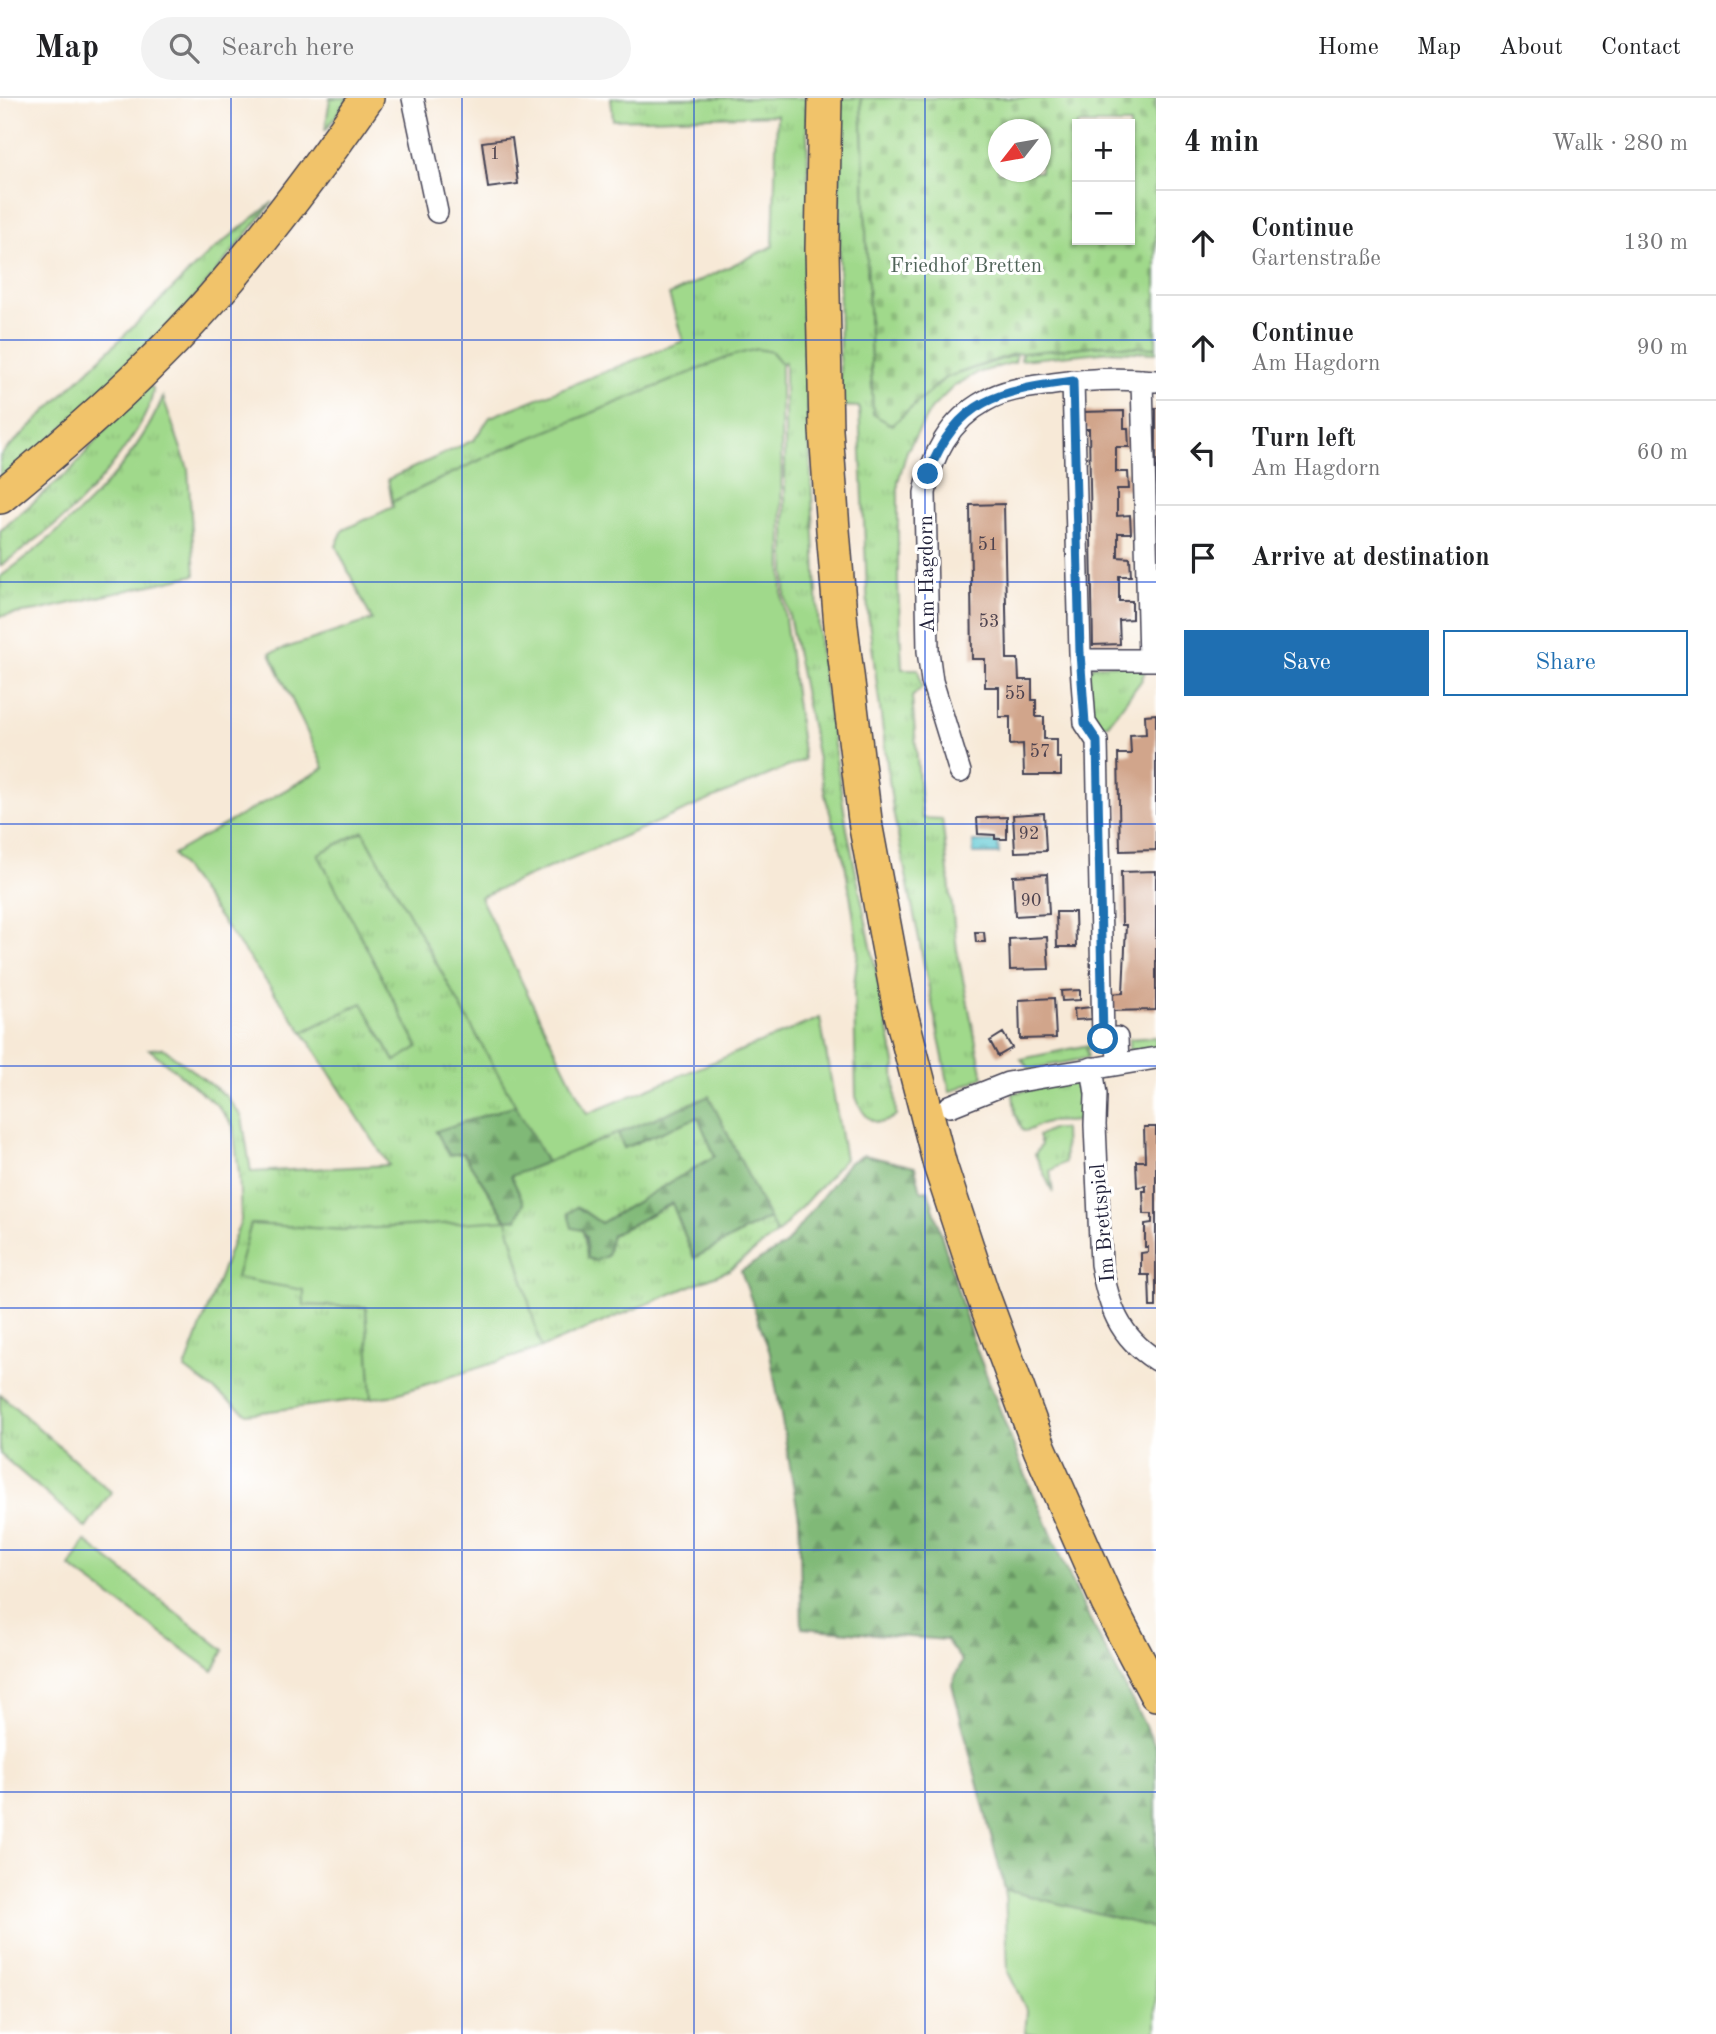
<!DOCTYPE html>
<meta charset="utf-8">
<style>
:root{--surface:#fff;--page:#f2f2f2;--text:#202124;--muted:#757577;--line:#e0e0e0;--accent:#1f6fb2}
body{margin:0;font-family:"Old Standard TT",serif;background:var(--page);color:var(--text)}
.controls{position:absolute;right:21px;top:21px;display:grid;overflow:hidden;border-radius:0px;box-shadow:0 2px 5px #0004}
.controls button{width:63px;height:63px;display:grid;place-items:center;padding:0;border:0;border-bottom:2px solid var(--line);background:var(--surface);color:var(--text);font:35px sans-serif}
.compass{position:absolute;left:988px;top:21px;width:63px;height:63px;border-radius:50%;background:var(--surface);box-shadow:0 2px 5px #0004;rotate:239deg}
.stop{position:absolute;width:21px;height:21px;margin:-16px;border:5px solid #1f6fb2;border-radius:50%;background:#fff}
.stop.end{background:#1f6fb2;border-color:#fff;box-shadow:0 2px 7px #0008}
.list{margin:0;padding:0;list-style:none}
h2{display:flex;justify-content:space-between;align-items:center;height:91px;margin:0;padding:0 28px;font-size:30px}
h2 small{font-size:23px;font-weight:400;color:var(--muted)}
.list li{display:grid;grid-template-columns:46px 1fr auto;gap:21px;align-items:center;box-sizing:border-box;height:105px;padding:0 28px;border-top:2px solid var(--line)}
.list b{display:block;font-size:26px;white-space:nowrap}
.list p{margin:0;font-size:23px;white-space:nowrap;color:var(--muted)}
.list em{font-size:23px;font-style:normal;color:var(--muted)}
.actions{display:flex;gap:14px;padding:21px 28px}
.actions a{flex:1;padding:16px 0;border:2px solid var(--accent);border-radius:0px;text-align:center;font-size:24px;color:var(--accent)}
.actions .main{background:var(--accent);color:#fff}
.icon{flex:none;width:38px;height:38px;fill:none;stroke:currentColor;stroke-width:2;stroke-linecap:round;stroke-linejoin:round}
.map{position:relative;flex:none;width:1156px;height:1936px;overflow:hidden}
header{display:flex;align-items:center;gap:42px;box-sizing:border-box;height:98px;padding:0 35px;background:var(--surface);border-bottom:2px solid var(--line)}
header strong{font-size:33px}
nav{display:flex;gap:38px;margin-inline-start:auto;font-size:24px}
.search{width:490px;height:63px;background:var(--page);display:flex;align-items:center;gap:18px;box-sizing:border-box;padding:0 24px;border-radius:38px;color:var(--muted);font-size:26px}
main{display:flex}
aside{flex:1;background:var(--surface)}
.map>svg:first-child{display:block}
.grass{fill:url(#grass-tufts);stroke:#617e63;stroke-width:2}
.forest{fill:url(#forest-firs);stroke:#516e59;stroke-width:2}
.cemetery{fill:url(#cemetery-stones);stroke:#617e63;stroke-width:2;fill-rule:evenodd}
.garden{fill:#a0d98b;stroke:#617e63;stroke-width:2}
.water{fill:url(#water-ripples);stroke:#3f7587;stroke-width:2}
.building{fill:#d1a58b}
.lines{fill:none;stroke-linecap:round;stroke-linejoin:round}
.minor-casing{stroke:#424052;stroke-width:24}
.primary-casing{stroke:#424052;stroke-width:36}
.minor{stroke:#fff;stroke-width:21}
.primary{stroke:#f1c36a;stroke-width:33}
.route{stroke:#1f6fb2;stroke-width:9}
.grid{fill:none;stroke:#1d4ed8;stroke-width:2;stroke-opacity:0.55}
.labels{text-anchor:middle;stroke-width:6;stroke-linejoin:round;paint-order:stroke}
.number-label{font-size:18px;fill:#4e434f}
.park-label{font-size:21px;fill:#4e6257;stroke:#fff}
.street-label{font-size:21px;fill:#22223b;stroke:#fff}
</style>
<header>
<strong>Map</strong>
<div class="search"><svg class="icon" aria-label="search" viewBox="0 0 24 24"><circle cx="10" cy="10" r="6"/><path d="M15 15l6 6"/></svg>Search here</div>
<nav><a>Home</a><a>Map</a><a>About</a><a>Contact</a></nav>
</header>
<main>
<div class="map">
<svg width="1156" height="1936" viewBox="0 0 1156 1936">
<defs>
<pattern id="grass-tufts" width="24" height="20" patternUnits="userSpaceOnUse" patternTransform="scale(1.75)"><rect width="24" height="20" fill="#a0d98b"/><path d="M3 7l-1-3M5 7V3M7 7l1-3M15 17l-1-3M17 17v-4M19 17l1-3" fill="none" stroke="#8aba79"/></pattern>
<pattern id="forest-firs" width="22" height="20" patternUnits="userSpaceOnUse" patternTransform="scale(1.75)"><rect width="22" height="20" fill="#80b977"/><path d="M5 1l3.5 6h-7zM16 11l3.5 6h-7z" fill="#689663"/></pattern>
<pattern id="cemetery-stones" width="16" height="16" patternUnits="userSpaceOnUse" patternTransform="scale(1.75)"><rect width="16" height="16" fill="#a0d98b"/><path d="M2 7V4a2 2 0 0 1 4 0v3zM10 15v-3a2 2 0 0 1 4 0v3z" fill="#8aba79"/></pattern>
<pattern id="water-ripples" width="26" height="14" patternUnits="userSpaceOnUse" patternTransform="scale(1.75)"><rect width="26" height="14" fill="#5cc8d3"/><path d="M2 4q2-2 4 0t4 0M15 11q2-2 4 0t4 0" fill="none" stroke="#4ca2ac"/></pattern>
</defs>
<rect width="100%" height="100%" fill="#fff"/>
<filter id="ink" filterUnits="userSpaceOnUse"><feTurbulence type="fractalNoise" baseFrequency=".0143" numOctaves="2"/><feDisplacementMap in="SourceGraphic" scale="14" xChannelSelector="R" yChannelSelector="G"/><feConvolveMatrix kernelMatrix="1 2 1 2 8 2 1 2 1" color-interpolation-filters="sRGB"/></filter>
<filter id="wash" filterUnits="userSpaceOnUse"><feTurbulence type="fractalNoise" baseFrequency=".00686" numOctaves="4" result="noise"/><feDisplacementMap in="SourceGraphic" scale="28" xChannelSelector="R" yChannelSelector="G"/><feGaussianBlur stdDeviation="1.57" result="paint"/><feColorMatrix in="noise" values="0 0 0 0 0 0 0 0 0 0 0 0 0 0 0 0 0 1.4 0 .05"/><feComposite in="paint" operator="in"/></filter>
<g filter="url(#wash)">
<rect width="100%" height="100%" fill="#f7e9d7"/>
<!-- grass -->
<path class="grass" d="M330,0H349L325,33Z
M611,0H806L810,133L805,255L820,556L847,731L896,970L894,972L896,1017C876,1034 863,1019 856,999L854,887L858,853L853,815L845,765L826,701L785,498V264L781,265L772,254L499,353L392,404L388,381L474,342L490,319L683,243L669,197L773,148L777,17L613,22Z
M841,0H861L873,316L892,327L945,280L1017,256L1015,264L977,275L953,289L931,311L907,353L898,384V484L902,571H918L922,589L912,599L922,720L942,721L957,852L983,979L950,994L893,713L868,516L859,309L840,308L839,71Z
M273,104L156,247L0,386V358L207,157Z
M1102,247L1156,250V255L1112,253L1021,262L1022,255Z
M147,286L153,290C153,322 94,393 69,415C48,434 24,451 0,468V433L72,371L128,304Z
M163,299L188,371L195,477L37,513L0,518V479C63,433 133,372 163,299Z
M1137,566L1145,573L1141,583L1108,626L1098,628L1090,621L1089,574L1094,567Z
M363,733L516,1007L436,1034L463,1055L506,1122L510,1078L618,1035L624,1050L698,1018L715,1058L601,1125L578,1109C581,1127 586,1142 587,1160L612,1137L672,1105L694,1160L769,1120L777,1136L729,1172L541,1250L506,1123L344,1132L251,1126L236,1180L305,1192L304,1207L366,1209L372,1300L247,1316L185,1271L241,1122L239,1075L233,1028L218,1008L149,951L163,950L226,998L242,1019L251,1074L389,1067L303,934L362,904L395,963L418,949L317,756Z
M1156,939V951L1129,953V941Z
M1098,945L1099,948L1086,951L1088,960L1030,971L1021,961Z
M1064,985H1079L1087,995L1089,1017C1077,1028 1059,1021 1044,1025C1036,1027 1033,1033 1023,1033L1015,1015L1013,995Z
M1051,1031H1064L1065,1064L1050,1073L1053,1095L1035,1056L1041,1047L1038,1038Z
M0,1296L111,1394L86,1430L0,1356Z"/>
<!-- forest -->
<path class="forest" d="M709,998L769,1120L694,1160L672,1105L612,1137L607,1158L595,1163L587,1160L586,1139L582,1132L572,1130L568,1115L577,1109L601,1125L715,1058L698,1019L624,1050L618,1035Z
M516,1007L547,1064L511,1078L524,1105L517,1121L507,1122L463,1055L449,1057L436,1033Z
M864,1057L915,1069L921,1093L928,1092L971,1237L1022,1369L1083,1508L1156,1649V1832L1146,1828L1005,1792L952,1586L962,1563L946,1542L802,1530L799,1420L770,1255L741,1173L785,1147L848,1065Z"/>
<!-- cemetery -->
<path class="cemetery" d="M861,0H1156V250L1102,247L1013,256L945,280L892,327L873,316ZM1077,26H1130V142H1077ZM998,32H1040V74H998Z"/>
<!-- garden -->
<path class="garden" d="M757,251L772,254L781,265L782,498L804,662L480,799L587,1016L820,920L845,1061L777,1136L709,998L547,1064L363,733L318,756L418,949L395,963L362,905L303,934L173,756L324,670L270,555L372,522L336,448L343,432L393,409L392,404L499,353L731,258Z
M507,1122L541,1250L390,1298L372,1300L366,1209L304,1207V1192L236,1180L251,1126L344,1132Z
M85,1443L224,1552L213,1573L70,1469Z
M1005,1792L1147,1828L1156,1832V1936H1025L1027,1913L1008,1874Z"/>
<!-- water -->
<path class="water" d="M973,744H998L999,756H973Z"/>
<g id="blocks">
<!-- building -->
<path class="building" d="M512,40L518,86L488,90L482,44Z
M1149,311H1156V397H1154Z
M1124,313V330H1128L1129,349H1116V374H1128L1129,391H1117V418L1130,417L1131,435H1118V459L1130,460L1131,478H1119V503H1132V521L1119,522L1120,546L1093,547L1089,331H1081L1080,314Z
M1004,406L1007,561H1018L1019,582H1032V602H1036V619H1044V641H1057V660H1061V677H1024L1023,646L1010,647V619H999V589H985V561H972L970,407Z
M1156,616V752L1120,753L1118,656H1131L1130,637L1146,636L1145,617Z
M1044,715L1046,753L1015,754L1013,717Z
M1007,719V741H995V737L978,736L977,720Z
M1156,773V912L1107,913V896L1123,895L1126,827H1122L1121,774Z
M1047,776L1049,816L1015,818L1013,778Z
M1056,814H1075L1076,849H1057Z
M975,834H984L985,844H976Z
M1047,839L1049,871L1010,872L1009,841Z
M1080,892V902L1062,903L1061,893Z
M1054,900L1056,940L1020,941L1019,902Z
M1091,909L1092,921L1075,922L1074,911Z
M1003,935L1012,950L998,958L990,943Z
M1144,1029H1156V1209H1150L1149,1177H1141V1155L1148,1154V1149H1145V1126L1152,1125V1116H1144L1143,1093H1146V1088L1137,1089L1136,1063H1145Z"/>
</g>
</g>
<g filter="url(#ink)">
<use href="#blocks" fill-opacity="0" stroke="#424052" stroke-width="2"/>
<g class="lines">
<!-- minor casing -->
<g class="minor-casing">
<path id="minor" d="M413,0L437,114
M1142,282L1149,562
M1073,283L1080,555L1085,625L1097,643L1103,941L1117,940L1118,966
M1082,562H1156
M960,674L932,583L928,553L925,395C931,358 950,322 985,303C1005,291 1030,289 1053,286C1087,281 1121,280 1156,283
M1092,970L1096,996L1095,1027L1101,1166C1109,1208 1118,1238 1156,1262
M950,1008L1008,985L1156,960"/>
</g>
<!-- primary casing -->
<g class="primary-casing">
<path id="primary" d="M825,0L822,151L826,332L833,432L841,528L866,730L900,912L940,1067L982,1195L1040,1351L1108,1505L1156,1596
M0,399C51,357 101,315 148,268C229,190 303,92 367,0"/>
</g>
<!-- minor -->
<use href="#minor" class="minor"/>
<!-- primary -->
<use href="#primary" class="primary"/>
</g>
</g>
<g class="lines" filter="url(#ink)">
<!-- route -->
<path class="route" d="M928,376C958,300 999,293 1073,283L1080,555L1085,625L1097,643L1103,941"/>
</g>
<!-- grid -->
<path class="grid" d="M231,0V1936M462,0V1936M694,0V1936M925,0V1936M0,242H1156M0,484H1156M0,726H1156M0,968H1156M0,1210H1156M0,1452H1156M0,1694H1156"/>
<g class="labels">
<!-- number labels -->
<g class="number-label">
<text x="495" y="61">1</text>
<text x="988" y="452">51</text>
<text x="989" y="529">53</text>
<text x="1015" y="601">55</text>
<text x="1040" y="659">57</text>
<text x="1029" y="741">92</text>
<text x="1031" y="808">90</text>
</g>
<!-- park labels -->
<g class="park-label">
<text x="966" y="174">Friedhof Bretten</text>
</g>
<!-- street labels -->
<g class="street-label">
<text transform="translate(926 476) rotate(-91)" y="7">Am Hagdorn</text>
<text transform="translate(1102 1125) rotate(-95)" y="7">Im Brettspiel</text>
</g>
</g>
</svg>
<div class="controls">
<button>+</button>
<button>−</button>
</div>
<svg class="compass" viewBox="-18 -18 36 36"><path d="M0-13l5 13h-10z" fill="#e53935"/><path d="M0 13l5-13h-10z" fill="#757577"/></svg>
<div class="stop" style="left:1103px;top:941px"></div>
<div class="stop end" style="left:928px;top:376px"></div>
</div>
<aside>
<h2>4 min<small>Walk · 280 m</small></h2>
<ul class="list">
<li><svg class="icon" aria-label="ahead" viewBox="0 0 24 24"><path d="M12 20V5M6 11l6-6 6 6"/></svg><div><b>Continue</b><p>Gartenstraße</p></div><em>130 m</em></li>
<li><svg class="icon" aria-label="ahead" viewBox="0 0 24 24"><path d="M12 20V5M6 11l6-6 6 6"/></svg><div><b>Continue</b><p>Am Hagdorn</p></div><em>90 m</em></li>
<li><svg class="icon" aria-label="left" viewBox="0 0 24 24"><path d="M17 20v-9H6M10 6l-5 5 5 5"/></svg><div><b>Turn left</b><p>Am Hagdorn</p></div><em>60 m</em></li>
<li><svg class="icon" aria-label="arrive" viewBox="0 0 24 24"><path d="M6 21V4h12l-3 4 3 4H6"/></svg><div><b>Arrive at destination</b></div></li>
</ul>
<div class="actions"><a class="main">Save</a><a>Share</a></div>
</aside>
</main>
